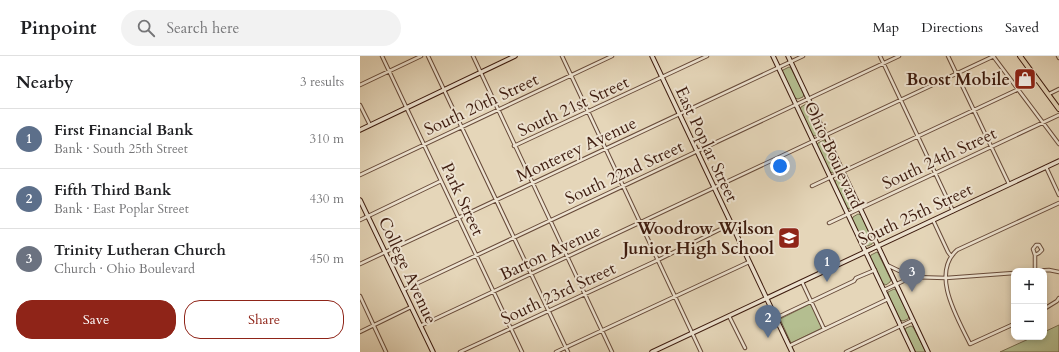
<!DOCTYPE html>
<meta charset="utf-8">
<style>
:root{--surface:#fff;--page:#f2f2f2;--text:#202124;--muted:#757577;--line:#e0e0e0;--accent:#8f2418}
body{margin:0;font-family:Cardo,serif;background:var(--page);color:var(--text)}
.controls{position:absolute;right:12px;bottom:12px;display:grid;overflow:hidden;border-radius:8px;box-shadow:0 2px 6px #0003}
.controls button{width:36px;height:36px;display:grid;place-items:center;padding:0;border:0;border-bottom:1px solid var(--line);background:var(--surface);color:var(--text);font:20px sans-serif}
.you{position:absolute;left:420px;top:110px;width:14px;height:14px;margin:-10px;border:3px solid #fff;border-radius:50%;background:#1a73e8;box-shadow:0 0 0 6px #1a73e833}
.badge{display:grid;place-items:center;width:26px;height:26px;border-radius:50%;background:var(--accent);color:#fff;font-size:13px;font-weight:700}
.pin{position:absolute;translate:-50% -33px;filter:drop-shadow(0 1px 2px #0008)}
.pin::after{content:'';position:absolute;top:21px;width:14px;height:12px;background:inherit;clip-path:polygon(0 0,100% 0,50% 100%)}
.list{margin:0;padding:0;list-style:none}
h2{display:flex;justify-content:space-between;align-items:center;height:52px;margin:0;padding:0 16px;font-size:17px}
h2 small{font-size:13px;font-weight:400;color:var(--muted)}
.list li{display:grid;grid-template-columns:26px 1fr auto;gap:12px;align-items:center;box-sizing:border-box;height:60px;padding:0 16px;border-top:1px solid var(--line)}
.list b{display:block;font-size:15px;white-space:nowrap}
.list p{margin:0;font-size:13px;white-space:nowrap;color:var(--muted)}
.list em{font-size:13px;font-style:normal;color:var(--muted)}
.actions{display:flex;gap:8px;padding:12px 16px}
.actions a{flex:1;padding:9px 0;border:1px solid var(--accent);border-radius:16px;text-align:center;font-size:14px;color:var(--accent)}
.actions .main{background:var(--accent);color:#fff}
.icon{flex:none;width:22px;height:22px;fill:none;stroke:currentColor;stroke-width:2;stroke-linecap:round;stroke-linejoin:round}
.map{position:relative;flex:none;width:699px;height:296px;overflow:hidden}
header{display:flex;align-items:center;gap:24px;box-sizing:border-box;height:56px;padding:0 20px;background:var(--surface);border-bottom:1px solid var(--line)}
header strong{font-size:19px}
nav{display:flex;gap:22px;margin-inline-start:auto;font-size:14px}
.search{width:280px;height:36px;background:var(--page);display:flex;align-items:center;gap:10px;box-sizing:border-box;padding:0 14px;border-radius:22px;color:var(--muted);font-size:15px}
main{display:flex}
aside{flex:1;background:var(--surface)}
.map>svg:first-child{display:block}
.green{fill:#b4be90;stroke:#786c4f}
.lines{fill:none;stroke-linecap:round;stroke-linejoin:round}
.street-casing{stroke:#674a39;stroke-width:4.5}
.secondary-casing{stroke:#3d1b0e;stroke-width:5.5}
.primary-casing{stroke:#3d1b0e;stroke-width:6}
.street{stroke:#eee4d2;stroke-width:2.5}
.secondary{stroke:#eee4d2;stroke-width:3.5}
.primary{stroke:#e5d6b9;stroke-width:4}
.labels{text-anchor:middle;stroke-width:4;stroke-linejoin:round;paint-order:stroke}
.poi-label{font-size:17px;font-weight:bold;fill:#3d1b0e;stroke:#eee4d2;text-anchor:end}
.street-label{font-size:17px;fill:#3d1b0e;stroke:#eee4d2}
</style>
<header>
<strong>Pinpoint</strong>
<div class="search"><svg class="icon" aria-label="search" viewBox="0 0 24 24"><circle cx="10" cy="10" r="6"/><path d="M15 15l6 6"/></svg>Search here</div>
<nav><a>Map</a><a>Directions</a><a>Saved</a></nav>
</header>
<main>
<aside>
<h2>Nearby<small>3 results</small></h2>
<ul class="list">
<li><span class="badge" style="background:#5c6f8a">1</span><div><b>First Financial Bank</b><p>Bank · South 25th Street</p></div><em>310 m</em></li>
<li><span class="badge" style="background:#5c6f8a">2</span><div><b>Fifth Third Bank</b><p>Bank · East Poplar Street</p></div><em>430 m</em></li>
<li><span class="badge" style="background:#6b7280">3</span><div><b>Trinity Lutheran Church</b><p>Church · Ohio Boulevard</p></div><em>450 m</em></li>
</ul>
<div class="actions"><a class="main">Save</a><a>Share</a></div>
</aside>
<div class="map">
<svg width="699" height="296" viewBox="0 0 699 296">
<rect width="100%" height="100%" fill="#e5d6b9"/>
<filter id="stains"><feTurbulence type="fractalNoise" baseFrequency=".005" numOctaves="4"/><feColorMatrix values="0 0 0 0 .2 0 0 0 0 .09 0 0 0 0 .02 0 0 0 .5 -.17"/></filter>
<radialGradient id="worn" r=".72"><stop offset=".6" stop-color="#630" stop-opacity="0"/><stop offset="1" stop-color="#630" stop-opacity=".3"/></radialGradient>
<!-- green -->
<path class="green" d="M429,11L431,12L444,38L443,41L438,43L435,42L422,16L423,14Z
M446,48L449,49L461,75L460,78L456,80L452,79L440,53L441,51Z
M464,84L466,85L478,112L477,114L473,117L470,116L457,89L458,87Z
M481,121L483,122L496,148L495,151L490,153L487,152L475,126L476,124Z
M498,158L501,159L513,185L512,188L508,190L504,189L492,163L493,161Z
M517,196L518,197L531,224L530,226L526,229L522,227L510,201L511,199Z
M534,233L536,234L549,260L548,263L543,265L540,264L528,238V236Z
M450,248L455,255L462,272L431,287L420,263Z
M699,269V296H640L673,281H684V276Z
M551,270L553,271L566,296H555L545,274L546,272Z"/>
<g class="lines">
<!-- street casing -->
<g class="street-casing">
<path id="street" d="M22,0L162,296
M68,0L208,296
M113,0L252,296
M202,0L341,296
M520,0L593,155
M588,0L649,128
M633,0L699,88
M698,0L699,2
M0,29L61,0
M689,38L699,33
M0,49L10,69
M154,90L347,0
M686,111L699,139
M0,119L252,0
M452,130L678,24
M0,164L81,125
M573,164L588,196L591,200
M469,167L699,59
M675,199L673,193L676,189H679L682,194L679,197L675,199V214
M0,208L443,0
M527,209L552,221L586,222L654,217
M671,215L689,214L699,216
M442,226L464,273
M43,234L539,0
M524,234L552,221
M0,240L26,296
M684,253L697,245L699,242
M369,260L385,292
M416,262L494,225L496,222L515,214
M654,268L610,288C598,263 570,218 597,194L699,147
M60,270L634,0
M0,276L51,251
M429,290L528,243
M100,296L298,204L371,168
M196,296L389,206
M486,296L553,264"/>
</g>
<!-- secondary casing -->
<g class="secondary-casing">
<path id="secondary" d="M292,0L432,296
M413,0L553,296
M428,0L568,296
M0,74L155,0
M0,144L73,296
M292,296L699,105"/>
</g>
<!-- primary casing -->
<g class="primary-casing">
<path id="primary" d="M660,0L699,53"/>
</g>
<!-- street -->
<use href="#street" class="street"/>
<!-- secondary -->
<use href="#secondary" class="secondary"/>
<!-- primary -->
<use href="#primary" class="primary"/>
</g>
<!-- icons -->
<defs>
<g id="shop-square" transform="scale(1.15)"><rect x="-9" y="-9" width="18" height="18" rx="4" fill="#8f2418" stroke="#eee4d2"/><path d="M-5-2.5h2.3a2.7 3.5 0 0 1 5.4 0H5L5.5 6h-11ZM-1.5-2.5h3a1.5 2.3 0 0 0-3 0Z" fill="#fff"/></g>
<g id="school-square" transform="scale(1.15)"><rect x="-9" y="-9" width="18" height="18" rx="4" fill="#8f2418" stroke="#eee4d2"/><path d="M0-5L7-2L0 1L-7-2ZM-4 1L0 2.5L4 1V4Q0 6-4 4Z" fill="#fff"/></g>
</defs>
<g fill-rule="evenodd">
<use href="#shop-square" x="665" y="23"/>
<use href="#school-square" x="429" y="182"/>
</g>
<g class="labels">
<!-- poi labels -->
<g class="poi-label">
<text x="650" y="29">Boost Mobile</text>
<text x="414" y="178">Woodrow Wilson<tspan x="414" dy="20">Junior High School</tspan></text>
</g>
<!-- street labels -->
<g class="street-label">
<text transform="translate(121 48) rotate(-25)" y="6">South 20th Street</text>
<text transform="translate(213 50) rotate(-25)" y="6">South 21st Street</text>
<text transform="translate(347 88) rotate(65)" y="6">East Poplar Street</text>
<text transform="translate(216 93) rotate(-25)" y="6">Monterey Avenue</text>
<text transform="translate(474 99) rotate(65)" y="6">Ohio Boulevard</text>
<text transform="translate(579 102) rotate(-25)" y="6">South 24th Street</text>
<text transform="translate(264 116) rotate(-25)" y="6">South 22nd Street</text>
<text transform="translate(103 143) rotate(65)" y="6">Park Street</text>
<text transform="translate(555 158) rotate(-25)" y="6">South 25th Street</text>
<text transform="translate(190 196) rotate(-25)" y="6">Barton Avenue</text>
<text transform="translate(48 214) rotate(65)" y="6">College Avenue</text>
<text transform="translate(198 237) rotate(-25)" y="6">South 23rd Street</text>
</g>
</g>
<rect width="100%" height="100%" filter="url(#stains)"/>
<rect width="100%" height="100%" fill="url(#worn)"/>
</svg>
<div class="controls">
<button>+</button>
<button>−</button>
</div>
<div class="you"></div>
<div class="pin badge" style="left:467px;top:226px;background:#5c6f8a">1</div>
<div class="pin badge" style="left:408px;top:282px;background:#5c6f8a">2</div>
<div class="pin badge" style="left:552px;top:236px;background:#6b7280">3</div>
</div>
</main>
